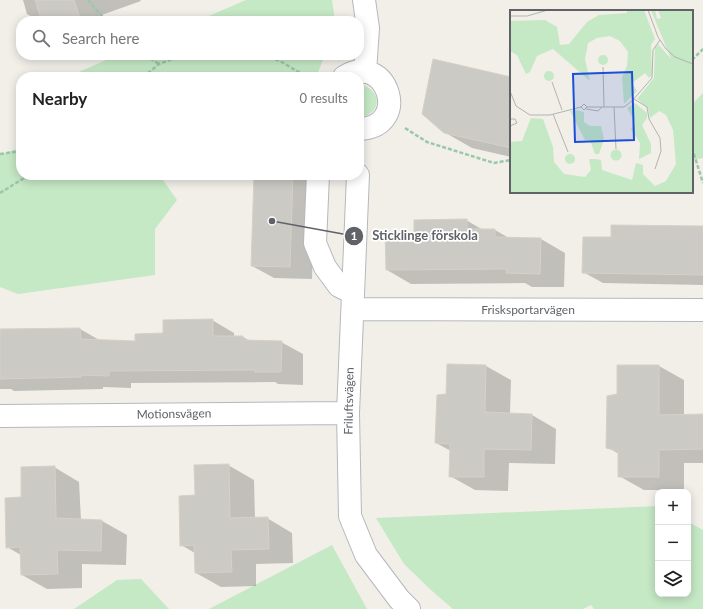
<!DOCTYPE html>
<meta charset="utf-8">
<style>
:root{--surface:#fff;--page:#f2f2f2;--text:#222;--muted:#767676;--line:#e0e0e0}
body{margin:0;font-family:Lato,sans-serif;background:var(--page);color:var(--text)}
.controls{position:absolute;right:12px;bottom:12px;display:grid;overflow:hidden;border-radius:8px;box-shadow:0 2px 10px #0003}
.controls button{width:36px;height:36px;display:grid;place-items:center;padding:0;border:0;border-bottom:1px solid var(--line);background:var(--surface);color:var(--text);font:20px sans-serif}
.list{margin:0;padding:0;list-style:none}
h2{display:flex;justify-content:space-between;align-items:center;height:52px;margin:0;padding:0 16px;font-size:17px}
h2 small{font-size:13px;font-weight:400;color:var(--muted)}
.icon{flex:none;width:22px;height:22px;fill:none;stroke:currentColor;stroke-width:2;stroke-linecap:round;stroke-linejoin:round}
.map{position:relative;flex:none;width:703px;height:609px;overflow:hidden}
.search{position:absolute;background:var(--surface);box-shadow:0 2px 10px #0003;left:16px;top:16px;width:348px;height:44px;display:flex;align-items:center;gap:10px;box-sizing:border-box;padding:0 14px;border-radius:16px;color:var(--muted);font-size:15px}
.panel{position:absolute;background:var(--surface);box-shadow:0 2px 10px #0003;left:16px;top:72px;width:348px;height:108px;border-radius:16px}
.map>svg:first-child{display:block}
.green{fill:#c5e8c5}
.shadow{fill:#0003}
.building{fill:#cccac5;stroke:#d6d1c6}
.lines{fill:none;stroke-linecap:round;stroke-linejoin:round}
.minor-casing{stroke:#b5b8bc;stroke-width:24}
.path{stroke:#9cc7a9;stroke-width:2.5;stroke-dasharray:4 2;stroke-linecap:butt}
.minor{stroke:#fff;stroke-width:22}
.labels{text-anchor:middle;stroke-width:3.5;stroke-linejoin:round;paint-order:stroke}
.street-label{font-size:12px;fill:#5f6368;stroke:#fff}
.inset-road{fill:none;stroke:#b3b3b1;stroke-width:1}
.view{fill:#1d4ed8;fill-opacity:0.15;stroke:#1d4ed8;stroke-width:2}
.inset-edge{fill:none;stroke:#5f6368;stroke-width:2}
.leader{fill:none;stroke:#5f6368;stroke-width:1.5}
.callout-dot{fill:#5f6368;stroke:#fff;stroke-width:1.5}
.mark-label{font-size:12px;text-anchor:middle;font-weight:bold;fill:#fff}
.callout-label{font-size:13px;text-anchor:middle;font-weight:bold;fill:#5f6368;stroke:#fff;stroke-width:3.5;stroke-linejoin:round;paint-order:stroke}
</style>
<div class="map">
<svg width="703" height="609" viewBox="0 0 703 609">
<rect width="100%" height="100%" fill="#f1efe8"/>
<!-- green -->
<path class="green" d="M246,0H332L335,21H197Z
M118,55H325L316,77H67Z
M360,84C383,90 382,115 359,117V85Z
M703,93V158L692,160V104Z
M21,97V175H161V177L177,200L155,229V275L18,294L0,287V155L17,149V98Z
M658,506V594H688V522L703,530V609H594L591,605L583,609H453L432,591L404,564L376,518Z
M332,545L367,609H209Z
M141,579L169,609H74L117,580Z"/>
<!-- shadow -->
<path class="shadow" d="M23,0H140L141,1L96,17L97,21H39L27,14Z
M511,78V157L472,148L444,132Z
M255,175H315L312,279L274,278L252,266Z
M466,220L483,230H495L509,238L541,239L565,253L564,287H532L525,283L411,284L387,270L415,232Z
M703,227V285L603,283L583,272L612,238Z
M212,320L234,333V337H243L250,341L281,342L303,354V385L278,384L275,382L131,383V388L103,387V389L14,391L11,389H0V330L80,329L101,341L136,342Z
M448,365L486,366L511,380L510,414L532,415L556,429L555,464L509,463L508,491L475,490L450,476L451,451L436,443L446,394Z
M659,366L684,380V415H703V463H684V490H644L619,476V454L607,447L618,394Z
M228,465L254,480L255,519L267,518L292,533L293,563L256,564V586L221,587L196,573L195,553L181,545L196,496Z
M54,467L79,482L81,520L102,521L127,535L126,565L82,564V588L47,589L22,575L21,555L7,547L22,498Z"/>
<!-- building -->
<path class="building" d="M35,0H74L81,21H42Z
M433,59L511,77V148L444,133L422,114Z
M254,175H293L290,267L251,266Z
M467,219V229H495V237L541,238L540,274L506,273L507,269L386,270L385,232H414V220Z
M611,225L703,226V275L582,273L583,237H611Z
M213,319V336H243V340L282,341L281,372H255V370L109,371V376L81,375V377L0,379V329L80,328L81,339L135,341V334L163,333V320Z
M447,364L486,365L485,412L532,414L531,450L484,449V477H449L450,444L435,443L437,395L446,394Z
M617,365H659V415L703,414V449L659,450V477H618V451L606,448L607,396L617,394Z
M229,464L230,518L268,517L269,549L231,550L232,572L195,573L194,545L180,546L179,496L195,495L194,465Z
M55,466L56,518L102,520L101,551L57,550L58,574L21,575L20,547L6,548L5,498L21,497V467Z"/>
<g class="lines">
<!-- minor casing -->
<g class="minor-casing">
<path id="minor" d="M364,0L368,28L365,72
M344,77C386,50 413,127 359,129
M318,175L315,243L325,267L339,286L353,293
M358,175L348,413L350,516L366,555L399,599L409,609
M353,309L703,310
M0,416L348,413"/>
</g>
<!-- path -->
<path class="path" d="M88,0L106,21
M145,55L159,64
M264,55L280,61L307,77
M692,60L703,49
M143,77L159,64L183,55
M405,128L427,142L494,163L511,160
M692,148L703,183
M0,154L21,151
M0,193L29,175"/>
<!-- minor -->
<use href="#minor" class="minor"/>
</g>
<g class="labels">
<!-- street labels -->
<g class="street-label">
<text x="528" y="314">Frisksportarvägen</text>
<text transform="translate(349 401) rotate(-89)" y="4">Friluftsvägen</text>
<text transform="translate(174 414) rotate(-1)" y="4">Motionsvägen</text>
</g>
</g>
<!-- overview -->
<g transform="translate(510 10)">
<rect width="183" height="183" fill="#f1efe8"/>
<path d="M117,0H134L145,29L141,35L142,65L139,68L135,63L122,73L127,81L114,94L112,67L117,56L118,42L110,31L100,26L87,28L78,33L75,49L80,71L43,39L27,46L20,62L16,64L7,45L0,41V11L35,10L47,17L50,35L59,34L77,12L89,5L117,3ZM141,0H145L147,9L151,8L148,0H183V183H0V132L12,131L21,108L33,109L43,137L44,152L54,164L75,167L81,160L79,149H85L91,150L92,160L122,170L126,153L133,155V164L145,176L156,171L166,154L163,120L156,105L149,101L140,108L138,98L127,89L144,68L145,37L148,34L161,49ZM88 50a5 5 0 1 1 10 0a5 5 0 1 1-10 0ZM34 66a5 5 0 1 1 10 0a5 5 0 1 1-10 0ZM125,93L137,103V108L132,115L141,134V143L129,149L130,133L121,119L125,112L117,98ZM67,100L74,102V112L80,116H91L94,129L89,144H85L80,130H75L60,101ZM100.5 145a5.5 5.5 0 1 1 11 0a5.5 5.5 0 1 1-11 0ZM55 149a5 5 0 1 1 10 0a5 5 0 1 1-10 0Z" fill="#c5e8c5"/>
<path class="inset-road" d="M138,0L148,27L156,39L165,47L183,54M0,6H17L38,0M93,57L94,97M42,72L52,100M0,81L6,96L20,105H40L71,97M124,89L137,97L139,109L150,128L151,141L145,159M77,97L74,94L71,97L74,100L77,97H114L122,91L142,68L143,40L150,30M104,97L106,139M76,99L88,101L92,97M43,104L58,142M0,109H5L7,113L0,116"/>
<path class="view" d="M122,62L124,130L65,132L63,64Z"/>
<rect width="183" height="183" class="inset-edge"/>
</g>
<!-- callouts -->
<path class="leader" d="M272 221L354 236"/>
<g class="callout-dot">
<circle cx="272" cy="221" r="4"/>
<circle cx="354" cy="236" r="10"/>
</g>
<g class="mark-label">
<text x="354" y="240">1</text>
</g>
<g class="callout-label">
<text x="425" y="240">Sticklinge förskola</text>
</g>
</svg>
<div class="controls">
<button>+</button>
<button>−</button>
<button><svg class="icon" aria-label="layers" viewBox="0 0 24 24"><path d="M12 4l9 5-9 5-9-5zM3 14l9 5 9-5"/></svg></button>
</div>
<div class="search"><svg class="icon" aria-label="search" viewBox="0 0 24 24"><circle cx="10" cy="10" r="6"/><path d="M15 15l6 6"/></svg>Search here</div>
<section class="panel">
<h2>Nearby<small>0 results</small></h2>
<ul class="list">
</ul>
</section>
</div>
